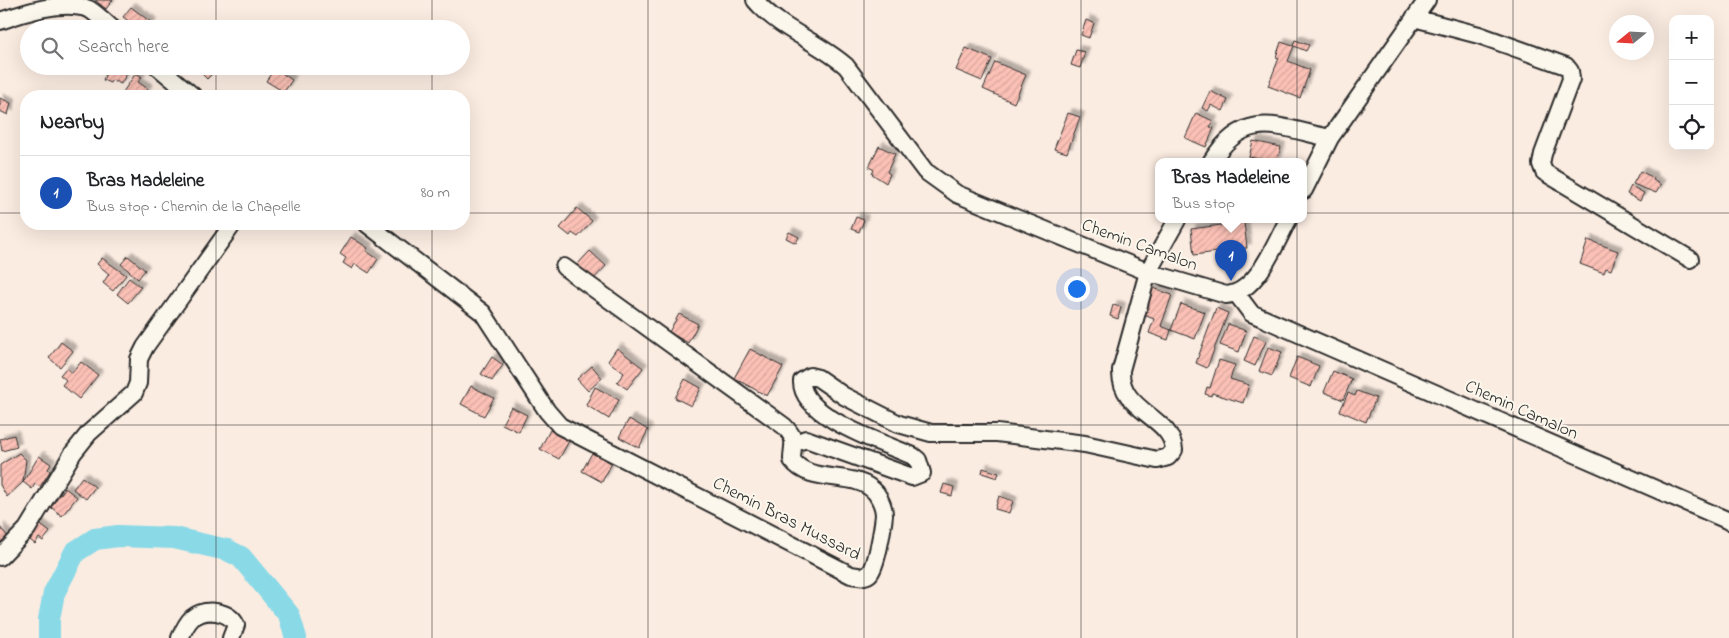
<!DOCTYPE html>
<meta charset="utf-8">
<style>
:root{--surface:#fff;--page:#f6f6f6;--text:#202124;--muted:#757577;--line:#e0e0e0;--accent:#0b8043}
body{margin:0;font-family:"Indie Flower",sans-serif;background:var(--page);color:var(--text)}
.controls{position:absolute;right:15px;top:15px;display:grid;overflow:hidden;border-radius:10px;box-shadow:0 5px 20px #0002}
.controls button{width:45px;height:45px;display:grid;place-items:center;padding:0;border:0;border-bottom:1px solid var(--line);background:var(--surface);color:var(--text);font:25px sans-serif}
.compass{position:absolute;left:1609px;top:15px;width:45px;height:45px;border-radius:50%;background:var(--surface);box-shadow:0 5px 20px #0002;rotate:252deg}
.you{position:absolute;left:1076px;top:288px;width:18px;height:18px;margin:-12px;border:4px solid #fff;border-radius:50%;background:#1a73e8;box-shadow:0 0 0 8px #1a73e833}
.badge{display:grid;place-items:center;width:32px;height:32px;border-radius:50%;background:var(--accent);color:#fff;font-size:16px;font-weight:700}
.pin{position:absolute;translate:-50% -41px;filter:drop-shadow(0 1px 2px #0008)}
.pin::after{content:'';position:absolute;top:26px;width:18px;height:15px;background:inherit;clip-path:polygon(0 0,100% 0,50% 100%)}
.popup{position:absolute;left:1155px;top:158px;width:152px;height:65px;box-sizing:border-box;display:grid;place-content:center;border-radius:10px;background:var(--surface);filter:drop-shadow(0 1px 4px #0005);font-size:16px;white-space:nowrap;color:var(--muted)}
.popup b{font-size:19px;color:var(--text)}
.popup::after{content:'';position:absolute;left:50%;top:100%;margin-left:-10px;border:10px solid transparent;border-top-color:var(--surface)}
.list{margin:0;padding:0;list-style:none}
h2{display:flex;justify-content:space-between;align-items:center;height:65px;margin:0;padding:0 20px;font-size:21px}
h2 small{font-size:16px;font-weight:400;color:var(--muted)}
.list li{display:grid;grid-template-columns:32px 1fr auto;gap:15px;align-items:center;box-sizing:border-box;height:75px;padding:0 20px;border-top:1px solid var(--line)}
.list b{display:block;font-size:19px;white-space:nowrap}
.list p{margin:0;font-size:16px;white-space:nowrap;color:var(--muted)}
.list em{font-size:16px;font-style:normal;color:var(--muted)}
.icon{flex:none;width:28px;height:28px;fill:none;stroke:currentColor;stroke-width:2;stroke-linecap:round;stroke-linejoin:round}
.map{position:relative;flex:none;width:1729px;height:638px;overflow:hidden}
.search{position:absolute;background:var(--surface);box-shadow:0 5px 20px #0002;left:20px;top:20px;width:450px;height:55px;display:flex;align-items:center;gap:12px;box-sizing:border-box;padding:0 18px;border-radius:28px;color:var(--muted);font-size:19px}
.panel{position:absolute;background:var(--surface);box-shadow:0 5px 20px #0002;left:20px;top:90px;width:450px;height:140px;border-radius:20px}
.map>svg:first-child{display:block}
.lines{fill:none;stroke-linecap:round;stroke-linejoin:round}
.river{stroke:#8ad9e7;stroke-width:22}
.building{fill:url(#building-hatch);stroke:#2b2b2b;filter:url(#shadow)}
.minor-casing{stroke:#2b2b2b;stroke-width:20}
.minor{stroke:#fbf7ec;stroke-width:16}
.grid{fill:none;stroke:#2b2b2b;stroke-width:1;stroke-opacity:0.55}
.labels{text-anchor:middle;stroke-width:4;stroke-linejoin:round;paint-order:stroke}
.street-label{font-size:18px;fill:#2b2b2b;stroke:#fbf7ec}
</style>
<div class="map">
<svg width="1729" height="638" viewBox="0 0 1729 638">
<defs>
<pattern id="building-hatch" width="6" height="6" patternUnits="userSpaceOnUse" patternTransform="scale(1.25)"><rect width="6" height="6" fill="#fcc1b6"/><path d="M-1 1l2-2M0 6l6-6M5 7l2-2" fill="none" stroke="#d8a69d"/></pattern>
<filter id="shadow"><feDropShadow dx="4.5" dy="-4.5" stdDeviation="1" flood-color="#0004"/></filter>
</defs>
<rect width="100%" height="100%" fill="#fbece1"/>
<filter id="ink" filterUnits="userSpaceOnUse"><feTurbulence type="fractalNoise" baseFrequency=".02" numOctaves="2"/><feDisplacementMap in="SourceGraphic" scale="10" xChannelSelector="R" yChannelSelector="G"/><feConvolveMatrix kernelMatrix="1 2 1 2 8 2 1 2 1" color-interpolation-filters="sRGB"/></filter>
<g filter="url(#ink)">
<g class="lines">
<!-- river -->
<path class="river" d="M49,638V619L54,593L75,552L95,539L118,536L174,538L227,550L241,557L289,615L296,638"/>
</g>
<!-- building -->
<path class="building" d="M95,0H113L106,9Z
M131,7L152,23L148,29H133L134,25L123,17Z
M1086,20L1094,23L1089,38L1081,35Z
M1295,40L1309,45L1306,51L1294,46L1288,61L1310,70L1300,98L1268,86L1279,58L1276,57L1281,42L1293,46Z
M966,48L992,59L982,81L956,70Z
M1076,50L1085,52L1080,68L1071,65Z
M995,62L1026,75L1014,103L983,89Z
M109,66H131L121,84L112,80L110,83L103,80Z
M194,66H218L219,67L207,79Z
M275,68L292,80L284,92L266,81Z
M136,73L142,77L138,82L148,89L143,96H123L121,95Z
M1210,91L1228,100L1223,111L1211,105L1208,111L1202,108Z
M0,98L11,103L8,115L0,111Z
M1068,113L1080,117L1067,153L1054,149Z
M1196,113L1213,121L1210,127L1214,128L1206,147L1185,138Z
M1253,141L1281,147L1277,162L1249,157Z
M879,146L895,154L887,172L890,174L886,183L872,174L874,170L869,167Z
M1640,171L1654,178L1653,180L1661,185L1656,193L1633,184Z
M1631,186L1644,193L1640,201L1627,194Z
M577,208L592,221L578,237L572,233L570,236L560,228Z
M856,217L864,220L859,232L851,229Z
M1244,222L1247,248L1194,255L1191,229Z
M789,232L799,237L796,243L786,238Z
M351,237L368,248L366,251L378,259L369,273L355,264L352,269L343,263L346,258L340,254Z
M1588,240L1618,251L1611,270L1606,268L1604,273L1580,264Z
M590,251L606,266L592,281L576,266Z
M128,256L145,270L138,279L121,264Z
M102,258L126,275L113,291L103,283L109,274L97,264Z
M129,278L141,287L128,303L117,294Z
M1151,287L1172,295L1161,326L1171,330L1168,340L1149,333L1154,319L1141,314Z
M1181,304L1205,312L1195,339L1171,330Z
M1113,305L1121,307L1118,319L1110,316Z
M1216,308L1228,313L1207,368L1196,363Z
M679,314L698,324L688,343L669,332Z
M1228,324L1246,331L1239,352L1220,345Z
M1254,336L1266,341L1255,366L1244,361Z
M61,342L73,351L60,367L49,358Z
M1268,347L1282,352L1272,376L1259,371Z
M617,348L643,368L627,389L617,382L624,373L608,361Z
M750,349L783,367L767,396L734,378Z
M492,357L503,365L492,381L481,374Z
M1297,357L1319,366L1311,387L1289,378Z
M1219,360L1235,365L1230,379L1249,385L1243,403L1212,393L1211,396L1205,394L1207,387L1210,388Z
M81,362L98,375L79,399L62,385L66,380L60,375L66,368L72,373Z
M592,366L602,378L588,391L577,379Z
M1333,371L1352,379L1343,400L1324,392Z
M685,379L701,388L691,406L675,398Z
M471,386L494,398L484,416L461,404Z
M595,387L619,400L609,419L586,405Z
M1357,391L1376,398L1366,422L1340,411L1348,393L1355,396Z
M511,407L527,415L519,432L502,424Z
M629,419L648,430L639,448L619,437Z
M550,430L569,441L559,459L540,449Z
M14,435L17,447L2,451L0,439Z
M19,453L26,460L23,482L7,497L0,485V465Z
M592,453L612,463L602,482L582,471Z
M39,456L51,464L48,469L50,471L40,487L35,484L32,489L23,482Z
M983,468L999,473L997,478L982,473Z
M82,477L95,487L86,499L73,489Z
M944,484L954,487L952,496L941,493Z
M65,488L77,497L62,516L48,505L57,493L60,495Z
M999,496L1013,501L1009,513L995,509Z
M38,523L50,532L43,541L39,538L35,544L26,537Z
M0,527L8,537L0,543Z"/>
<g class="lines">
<!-- minor casing -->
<g class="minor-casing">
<path id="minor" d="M755,0C780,30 818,41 846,66L925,171L957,194L1148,272L1226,295C1257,293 1275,244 1288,220
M1414,18L1479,35L1566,66L1570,71L1571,79L1543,154L1541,164L1544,172L1690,259
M0,21C26,12 62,0 89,9C97,14 105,22 113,29
M157,66L193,96
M1211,162C1245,108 1277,127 1330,138
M1304,190L1330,138L1427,0
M367,224L483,313L547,411L560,426L851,575C857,576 864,578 869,574C877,567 883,525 884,515C884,508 880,499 876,493C856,469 811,486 792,460C792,444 798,440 784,426L564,267
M1236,293L1251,313L1729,521
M795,443L806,439L912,477L922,473L918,460L913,456C886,444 800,417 802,381L810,376L818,378L844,396L899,424L931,433H997L1085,444L1157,460L1168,457L1174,450C1172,416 1119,412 1121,370L1148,272L1177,220
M0,557L27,529L73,453L89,433L134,393L138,383L139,359L145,347L233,224
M180,638C183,631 187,623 192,618C206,607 229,611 236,625L231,638"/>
</g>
<!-- minor -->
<use href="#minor" class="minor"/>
</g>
</g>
<!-- grid -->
<path class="grid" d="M216,0V29M432,0V29M648,0V638M864,0V638M1081,0V638M1297,0V638M1513,0V638M216,66V96M432,66V96M0,213H26M464,213H1729M216,224V638M432,224V638M0,425H1729"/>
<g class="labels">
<!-- street labels -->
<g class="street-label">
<text transform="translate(1140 244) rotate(20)" y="6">Chemin Camalon</text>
<text transform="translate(1522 409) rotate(24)" y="6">Chemin Camalon</text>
<text transform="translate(787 518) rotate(27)" y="6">Chemin Bras Mussard</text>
</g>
</g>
</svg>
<div class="controls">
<button>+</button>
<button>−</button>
<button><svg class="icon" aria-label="locate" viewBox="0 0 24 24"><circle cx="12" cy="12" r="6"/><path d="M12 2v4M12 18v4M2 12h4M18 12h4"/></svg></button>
</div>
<svg class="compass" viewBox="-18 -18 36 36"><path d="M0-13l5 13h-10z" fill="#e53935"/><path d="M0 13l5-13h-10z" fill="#757577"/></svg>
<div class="you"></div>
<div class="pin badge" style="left:1231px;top:281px;background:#1a4fb4">1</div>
<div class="popup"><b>Bras Madeleine</b>Bus stop</div>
<div class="search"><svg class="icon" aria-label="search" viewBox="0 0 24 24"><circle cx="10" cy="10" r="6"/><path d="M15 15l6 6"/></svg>Search here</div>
<section class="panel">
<h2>Nearby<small></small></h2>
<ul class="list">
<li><span class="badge" style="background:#1a4fb4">1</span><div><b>Bras Madeleine</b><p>Bus stop · Chemin de la Chapelle</p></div><em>80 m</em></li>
</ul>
</section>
</div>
